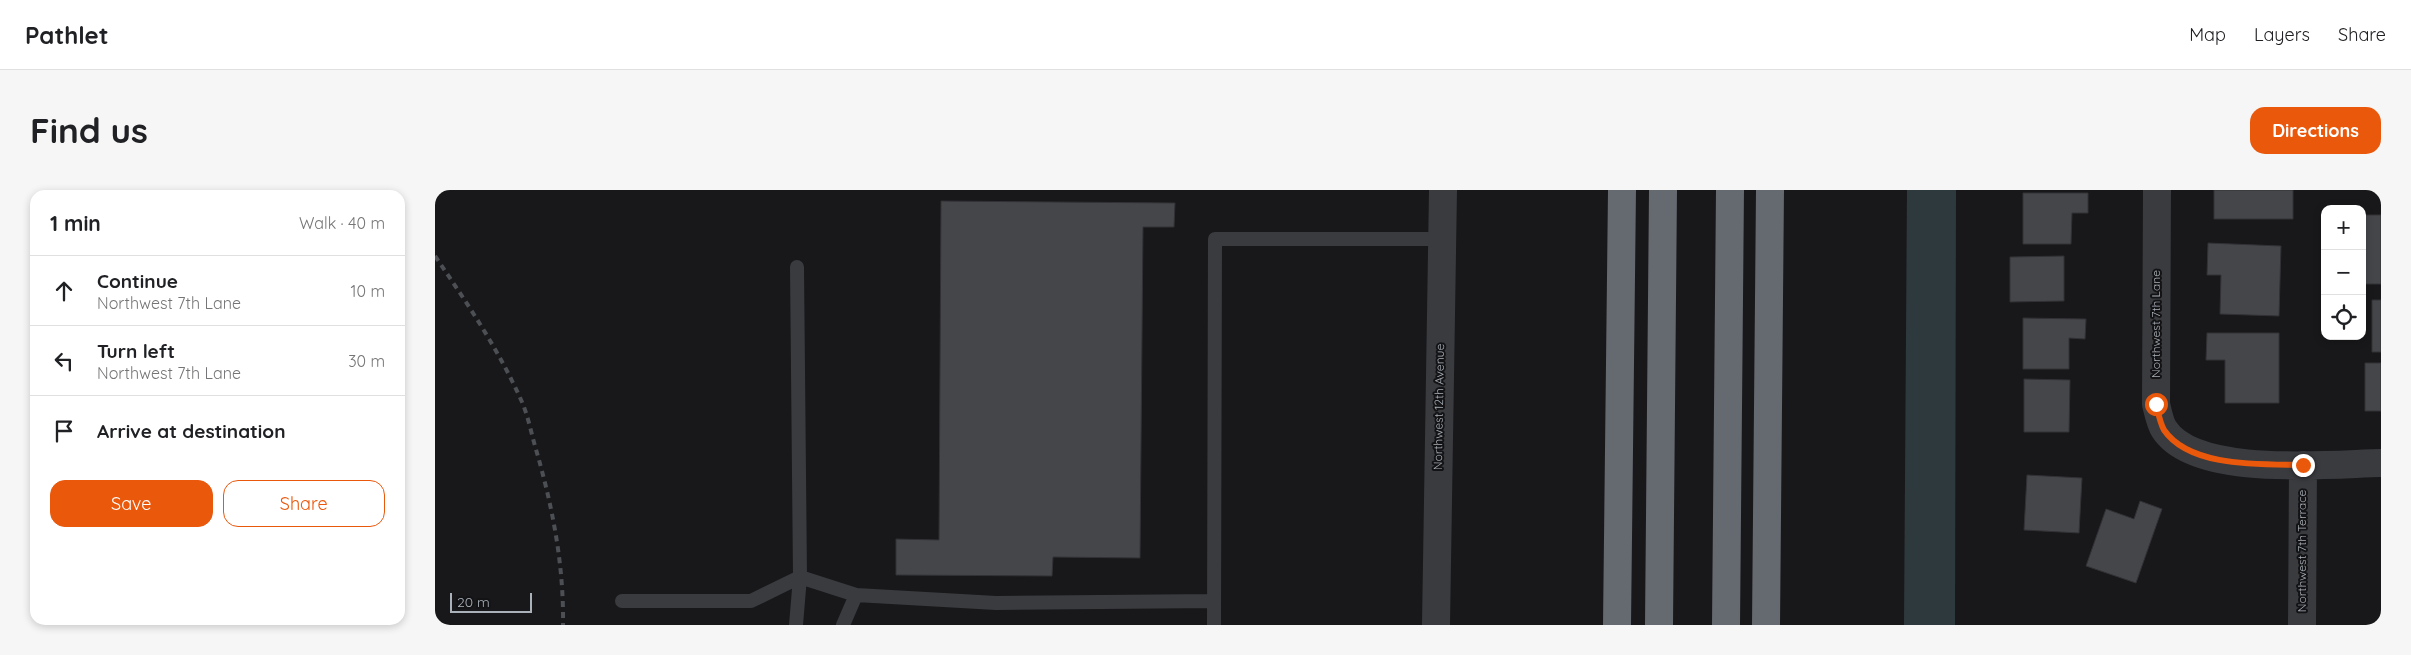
<!DOCTYPE html>
<meta charset="utf-8">
<style>
:root{--surface:#fff;--page:#f6f6f6;--text:#202124;--muted:#757577;--line:#e0e0e0;--accent:#ea580c}
body{margin:0;font-family:Quicksand,sans-serif;background:var(--page);color:var(--text)}
.controls{position:absolute;right:15px;top:15px;display:grid;overflow:hidden;border-radius:10px;box-shadow:0 2px 8px #0003}
.controls button{width:45px;height:45px;display:grid;place-items:center;padding:0;border:0;border-bottom:1px solid var(--line);background:var(--surface);color:var(--text);font:25px sans-serif}
.scale{position:absolute;left:15px;bottom:12px;width:82px;box-sizing:border-box;padding-left:5px;border:2px solid #aab1b9;border-top:0;font-size:14px;line-height:18px;white-space:nowrap;color:#aab1b9;-webkit-text-stroke:4px #131315;paint-order:stroke}
.stop{position:absolute;width:15px;height:15px;margin:-11px;border:4px solid #ea580c;border-radius:50%;background:#fff}
.stop.end{background:#ea580c;border-color:#fff;box-shadow:0 1px 5px #0008}
.list{margin:0;padding:0;list-style:none}
h2{display:flex;justify-content:space-between;align-items:center;height:65px;margin:0;padding:0 20px;font-size:21px}
h2 small{font-size:16px;font-weight:400;color:var(--muted)}
.list li{display:grid;grid-template-columns:32px 1fr auto;gap:15px;align-items:center;box-sizing:border-box;height:70px;padding:0 20px;border-top:1px solid var(--line)}
.list b{display:block;font-size:19px;white-space:nowrap}
.list p{margin:0;font-size:16px;white-space:nowrap;color:var(--muted)}
.list em{font-size:16px;font-style:normal;color:var(--muted)}
.actions{display:flex;gap:10px;padding:15px 20px}
.actions a{flex:1;padding:11px 0;border:1px solid var(--accent);border-radius:15px;text-align:center;font-size:18px;color:var(--accent)}
.actions .main{background:var(--accent);color:#fff}
.icon{flex:none;width:28px;height:28px;fill:none;stroke:currentColor;stroke-width:2;stroke-linecap:round;stroke-linejoin:round}
.map{position:relative;flex:none;width:1946px;height:435px;overflow:hidden;border-radius:15px}
header{display:flex;align-items:center;gap:30px;box-sizing:border-box;height:70px;padding:0 25px;background:var(--surface);border-bottom:1px solid var(--line)}
header strong{font-size:24px}
nav{display:flex;gap:28px;margin-inline-start:auto;font-size:18px}
.intro{display:flex;align-items:center;justify-content:space-between;box-sizing:border-box;height:120px;padding:0 30px}
h1{margin:0;font-size:35px}
.button{padding:12px 22px;border-radius:15px;background:var(--accent);color:#fff;font-size:18px;font-weight:700}
main{display:flex;gap:30px;padding:0 30px}
aside{flex:1;background:var(--surface);border-radius:15px;box-shadow:0 2px 8px #0003}
.map>svg:first-child{display:block}
.water{fill:#2e393e}
.building{fill:#44464a;stroke:#323236}
.lines{fill:none;stroke-linecap:round;stroke-linejoin:round}
.lane{stroke:#393b3f;stroke-width:14}
.street{stroke:#393b3f;stroke-width:28}
.highway{stroke:#656970;stroke-width:28}
.rail{stroke:#4c4f54;stroke-width:4;stroke-dasharray:6 5;stroke-linecap:butt}
.route{stroke:#ea580c;stroke-width:6}
.labels{text-anchor:middle;stroke-width:4;stroke-linejoin:round;paint-order:stroke}
.street-label{font-size:12px;fill:#aab1b9;stroke:#131315}
</style>
<header>
<strong>Pathlet</strong>
<nav><a>Map</a><a>Layers</a><a>Share</a></nav>
</header>
<div class="intro"><h1>Find us</h1><a class="button">Directions</a></div>
<main>
<aside>
<h2>1 min<small>Walk · 40 m</small></h2>
<ul class="list">
<li><svg class="icon" aria-label="ahead" viewBox="0 0 24 24"><path d="M12 20V5M6 11l6-6 6 6"/></svg><div><b>Continue</b><p>Northwest 7th Lane</p></div><em>10 m</em></li>
<li><svg class="icon" aria-label="left" viewBox="0 0 24 24"><path d="M17 20v-9H6M10 6l-5 5 5 5"/></svg><div><b>Turn left</b><p>Northwest 7th Lane</p></div><em>30 m</em></li>
<li><svg class="icon" aria-label="arrive" viewBox="0 0 24 24"><path d="M6 21V4h12l-3 4 3 4H6"/></svg><div><b>Arrive at destination</b></div></li>
</ul>
<div class="actions"><a class="main">Save</a><a>Share</a></div>
</aside>
<div class="map">
<svg width="1946" height="435" viewBox="0 0 1946 435">
<rect width="100%" height="100%" fill="#18181a"/>
<!-- water -->
<path class="water" d="M1472,0H1521L1520,435H1469Z"/>
<!-- building -->
<path class="building" d="M1779,0H1858V29H1779Z
M1588,3H1653V23H1637L1636,54H1588Z
M506,11L740,13L739,37H708L705,368L618,367L617,386L461,385V349L504,350Z
M1927,25H1946V94H1927Z
M1773,53L1846,56L1844,126L1785,124L1786,85H1772Z
M1629,66V111L1575,112V67Z
M1937,110H1946V162H1937Z
M1588,128L1651,129L1650,149L1634,148V179H1588Z
M1772,143H1844V213H1790V170H1771Z
M1930,173H1946V221H1930Z
M1589,189L1635,190L1634,242H1589Z
M1592,285L1647,288L1644,343L1589,340Z
M1705,311L1727,319L1701,393L1651,376L1671,319L1699,329Z"/>
<g class="lines">
<!-- lane -->
<path class="lane" d="M187,411H316L365,387L421,405L561,413L779,411
M361,435L365,387L362,77
M408,435L421,405
M779,435L780,49H1007"/>
<!-- street -->
<path class="street" d="M1722,0L1721,214C1723,222 1725,233 1729,239C1760,288 1895,274 1946,273
M1001,435L1008,0
M1867,435L1868,275"/>
<!-- highway -->
<path class="highway" d="M1182,435L1187,0
M1224,435L1228,0
M1291,435L1295,0
M1331,435L1335,0"/>
<!-- rail -->
<path class="rail" d="M0,66C32,113 64,160 87,212C93,226 96,242 100,256C117,314 129,374 128,435"/>
</g>
<g class="lines">
<!-- route -->
<path class="route" d="M1721,214C1723,222 1725,233 1729,240C1755,278 1827,274 1868,275"/>
</g>
<g class="labels">
<!-- street labels -->
<g class="street-label">
<text transform="translate(1721 134) rotate(-90)" y="4">Northwest 7th Lane</text>
<text transform="translate(1004 217) rotate(-89)" y="4">Northwest 12th Avenue</text>
<text transform="translate(1867 361) rotate(-90)" y="4">Northwest 7th Terrace</text>
</g>
</g>
</svg>
<div class="controls">
<button>+</button>
<button>−</button>
<button><svg class="icon" aria-label="locate" viewBox="0 0 24 24"><circle cx="12" cy="12" r="6"/><path d="M12 2v4M12 18v4M2 12h4M18 12h4"/></svg></button>
</div>
<div class="scale">20 m</div>
<div class="stop" style="left:1721px;top:214px"></div>
<div class="stop end" style="left:1868px;top:275px"></div>
</div>
</main>
